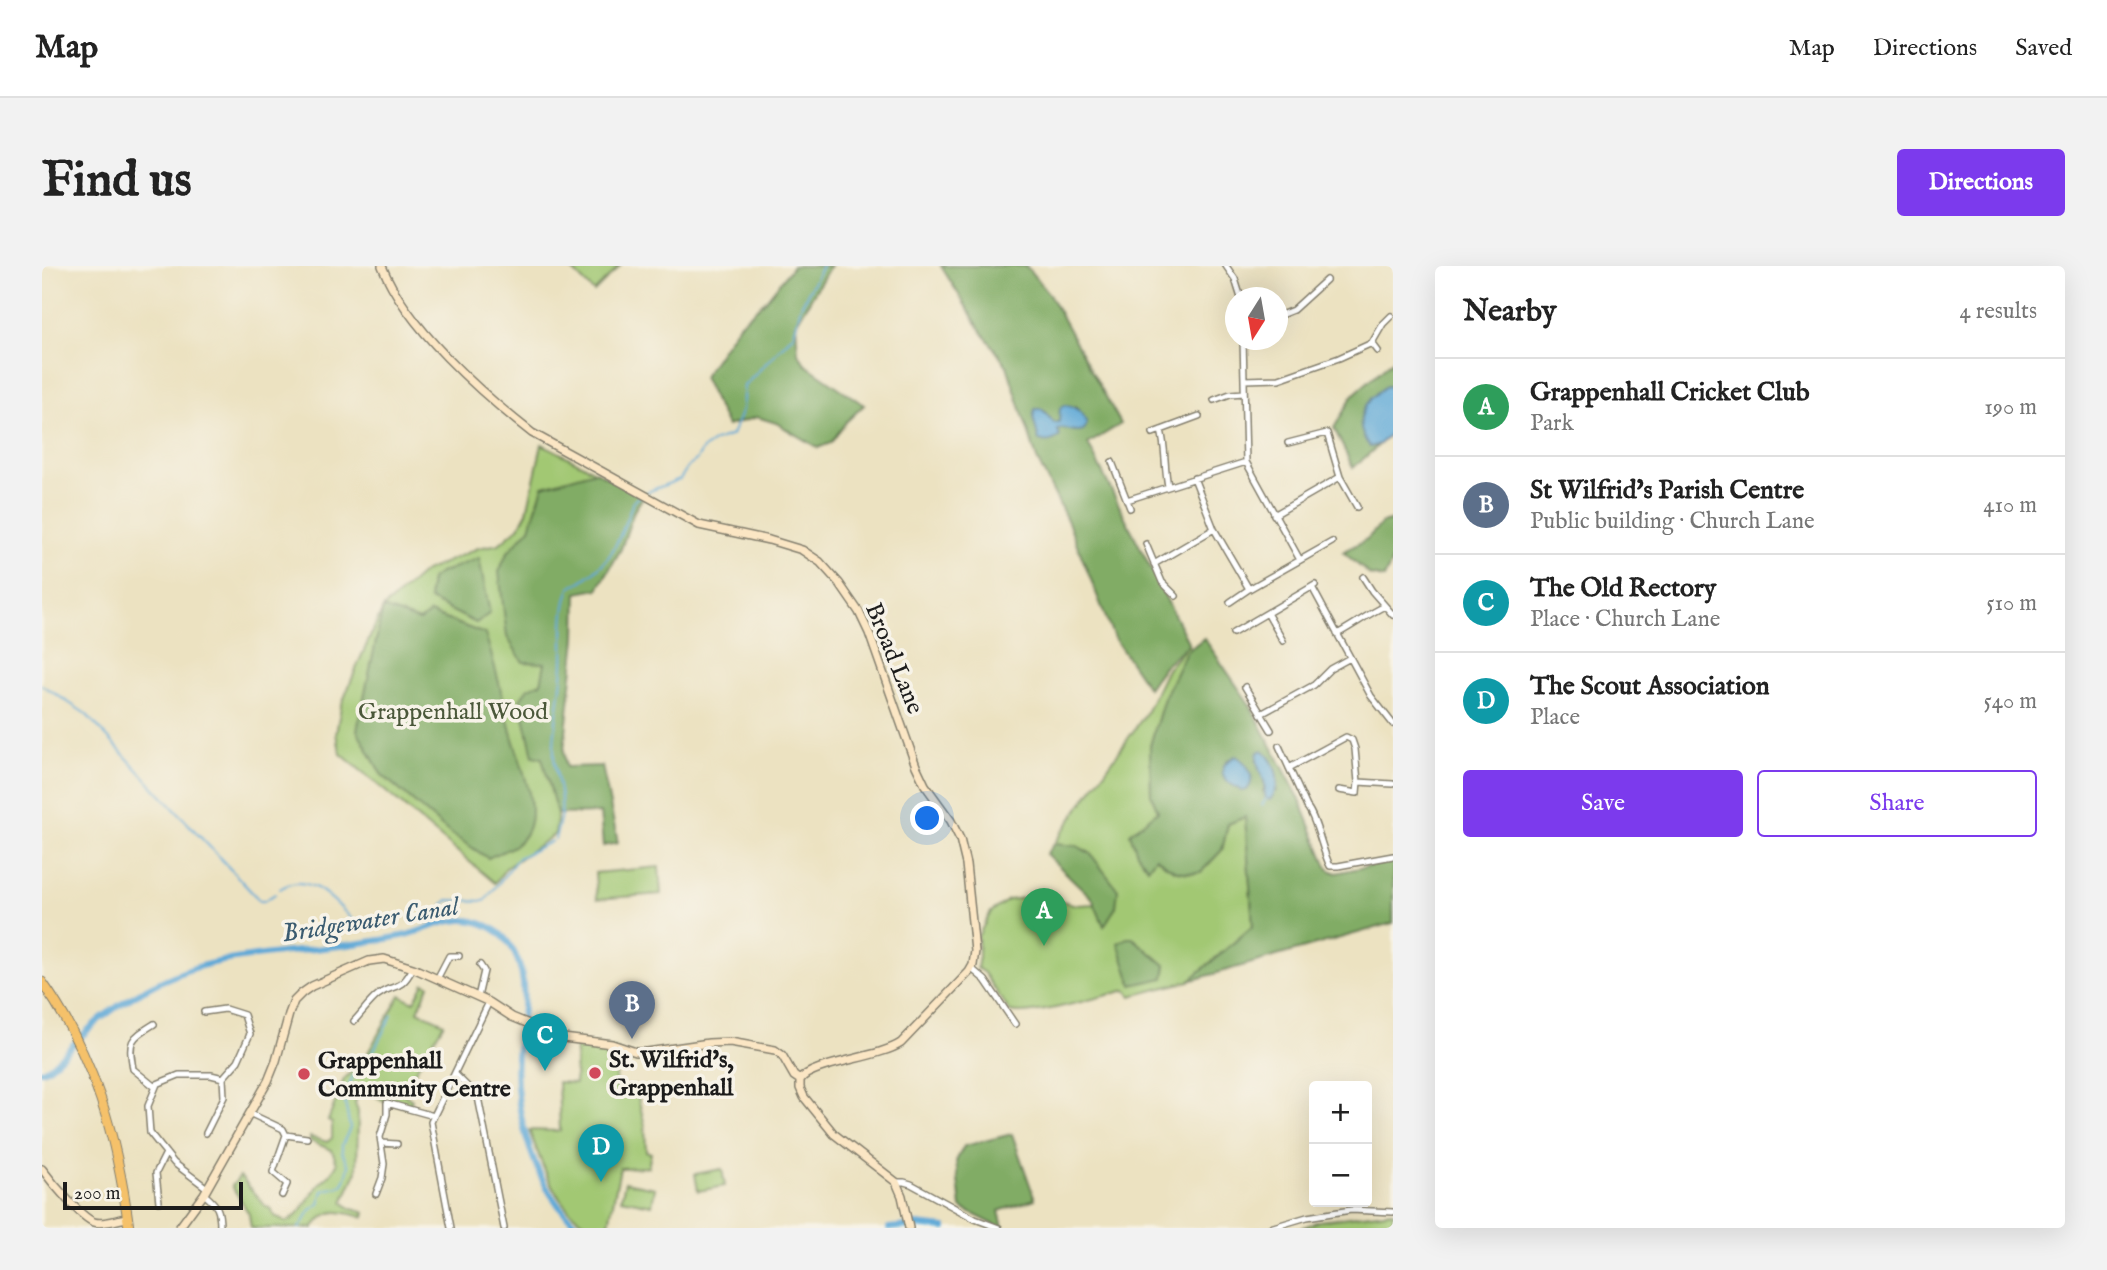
<!DOCTYPE html>
<meta charset="utf-8">
<style>
:root{--surface:#fff;--page:#f2f2f2;--text:#222;--muted:#767676;--line:#e0e0e0;--accent:#7c3aed}
body{margin:0;font-family:"IM FELL English",serif;background:var(--page);color:var(--text)}
.controls{position:absolute;right:21px;bottom:21px;display:grid;overflow:hidden;border-radius:7px;box-shadow:0 7px 28px #0002}
.controls button{width:63px;height:63px;display:grid;place-items:center;padding:0;border:0;border-bottom:2px solid var(--line);background:var(--surface);color:var(--text);font:35px sans-serif}
.compass{position:absolute;left:1183px;top:21px;width:63px;height:63px;border-radius:50%;background:var(--surface);box-shadow:0 7px 28px #0002;rotate:191deg}
.scale{position:absolute;left:21px;bottom:18px;width:180px;box-sizing:border-box;padding-left:7px;border:4px solid #1c1c1c;border-top:0;font-size:19px;line-height:24px;white-space:nowrap;color:#1c1c1c;-webkit-text-stroke:5px #f7f3e8;paint-order:stroke}
.you{position:absolute;left:886px;top:553px;width:24px;height:24px;margin:-18px;border:5px solid #fff;border-radius:50%;background:#1a73e8;box-shadow:0 0 0 10px #1a73e833}
.badge{display:grid;place-items:center;width:46px;height:46px;border-radius:50%;background:var(--accent);color:#fff;font-size:23px;font-weight:700}
.pin{position:absolute;translate:-50% -58px;filter:drop-shadow(0 2px 4px #0008)}
.pin::after{content:'';position:absolute;top:37px;width:24px;height:21px;background:inherit;clip-path:polygon(0 0,100% 0,50% 100%)}
.list{margin:0;padding:0;list-style:none}
h2{display:flex;justify-content:space-between;align-items:center;height:91px;margin:0;padding:0 28px;font-size:30px}
h2 small{font-size:23px;font-weight:400;color:var(--muted)}
.list li{display:grid;grid-template-columns:46px 1fr auto;gap:21px;align-items:center;box-sizing:border-box;height:98px;padding:0 28px;border-top:2px solid var(--line)}
.list b{display:block;font-size:26px;white-space:nowrap}
.list p{margin:0;font-size:23px;white-space:nowrap;color:var(--muted)}
.list em{font-size:23px;font-style:normal;color:var(--muted)}
.actions{display:flex;gap:14px;padding:21px 28px}
.actions a{flex:1;padding:16px 0;border:2px solid var(--accent);border-radius:7px;text-align:center;font-size:24px;color:var(--accent)}
.actions .main{background:var(--accent);color:#fff}
.map{position:relative;flex:none;width:1351px;height:962px;overflow:hidden;border-radius:7px}
header{display:flex;align-items:center;gap:42px;box-sizing:border-box;height:98px;padding:0 35px;background:var(--surface);border-bottom:2px solid var(--line)}
header strong{font-size:33px}
nav{display:flex;gap:38px;margin-inline-start:auto;font-size:24px}
.intro{display:flex;align-items:center;justify-content:space-between;box-sizing:border-box;height:168px;padding:0 42px}
h1{margin:0;font-size:49px}
.button{padding:18px 32px;border-radius:7px;background:var(--accent);color:#fff;font-size:24px;font-weight:700}
main{display:flex;gap:42px;padding:0 42px}
aside{flex:1;background:var(--surface);border-radius:7px;box-shadow:0 7px 28px #0002}
.map>svg:first-child{display:block}
.green{fill:#a2c873;stroke:#5f7248;stroke-width:2}
.forest{fill:#81ac65;stroke:#4e6440;stroke-width:2;fill-rule:evenodd}
.water{fill:#5fa9d7;stroke:#3e627a;stroke-width:2}
.lines{fill:none;stroke-linecap:round;stroke-linejoin:round}
.stream{stroke:#5fa9d7;stroke-width:2}
.canal{stroke:#5fa9d7;stroke-width:6}
.street-casing{stroke:#847f6e;stroke-width:8}
.secondary-casing{stroke:#847f6e;stroke-width:10}
.highway-casing{stroke:#847f6e;stroke-width:11}
.street{stroke:#fff;stroke-width:5}
.secondary{stroke:#fbe6c4;stroke-width:7}
.highway{stroke:#f5c16b;stroke-width:9}
.poi-dot{fill:#d1495b;stroke:#f7f3e8;stroke-width:2.5}
.labels{text-anchor:middle;stroke-width:7;stroke-linejoin:round;paint-order:stroke}
.street-label{font-size:24px;fill:#1c1c1c;stroke:#f7f3e8}
.park-label{font-size:24px;fill:#4b583a;stroke:#f7f3e8}
.poi-label{font-size:24px;font-weight:bold;fill:#1c1c1c;stroke:#f7f3e8;text-anchor:start}
.water-label{font-size:26px;font-style:italic;fill:#3a5b70;stroke:#f7f3e8}
</style>
<header>
<strong>Map</strong>
<nav><a>Map</a><a>Directions</a><a>Saved</a></nav>
</header>
<div class="intro"><h1>Find us</h1><a class="button">Directions</a></div>
<main>
<div class="map">
<svg width="1351" height="962" viewBox="0 0 1351 962">
<rect width="100%" height="100%" fill="#f7f3e8"/>
<filter id="ink" filterUnits="userSpaceOnUse"><feTurbulence type="fractalNoise" baseFrequency=".0143" numOctaves="2"/><feDisplacementMap in="SourceGraphic" scale="14" xChannelSelector="R" yChannelSelector="G"/><feConvolveMatrix kernelMatrix="1 2 1 2 8 2 1 2 1" color-interpolation-filters="sRGB"/></filter>
<filter id="wash" filterUnits="userSpaceOnUse"><feTurbulence type="fractalNoise" baseFrequency=".00686" numOctaves="4" result="noise"/><feDisplacementMap in="SourceGraphic" scale="28" xChannelSelector="R" yChannelSelector="G"/><feGaussianBlur stdDeviation="1.57" result="paint"/><feColorMatrix in="noise" values="0 0 0 0 0 0 0 0 0 0 0 0 0 0 0 0 0 1.4 0 .05"/><feComposite in="paint" operator="in"/></filter>
<g filter="url(#wash)">
<rect width="100%" height="100%" fill="#ece2c1"/>
<!-- green -->
<path class="green" d="M526,0H578L552,26Z
M500,178L553,205L532,326L514,483L515,554L513,568L464,602L453,617L299,488L294,468L299,440L316,398L341,342L383,305L436,282L457,278L477,261L485,246Z
M1147,378L1149,385L1144,387L1122,432L1108,480L1109,528L1116,545L1106,602L1113,590C1130,605 1136,608 1159,606L1180,584L1186,558L1203,551L1211,660L1147,715L1089,730L1084,724C1061,730 987,752 968,746L942,707L935,702L937,690L936,670L949,646L966,634L999,630L1035,639L1053,638L1062,659L1035,580L1012,578L1104,447L1125,403Z
M617,601L619,628L555,633L553,607Z
M382,717L387,719L376,745L402,757L360,827L370,834L366,841L344,836L319,822L313,837L316,846L315,905L301,936L309,943L323,946L322,951C297,946 288,939 271,962H209L207,948L190,920L198,910L223,940L229,943L232,950L244,956C260,950 266,931 277,919C285,911 289,909 295,898L290,884L268,875V871L285,876L290,872V857L286,855L302,813L322,794L358,729L372,736Z
M534,776L575,783L573,822L593,819L603,860L604,885L609,887L606,901L578,902L566,962C518,962 502,901 487,864L518,865L516,816L533,817Z
M680,903L683,920L656,925L653,908Z
M583,916L613,922L610,939L579,933Z
M1351,945V962H1259L1277,955Z"/>
<!-- forest -->
<path class="forest" d="M751,0H788L754,58L756,87L764,99L822,139L804,156L789,177L776,182L734,157L715,151L685,160L661,111L697,58L723,35Z
M899,0H984L1007,28L1079,158L1046,178L1147,378L1122,400L1106,422L1072,372L1026,256L995,193L965,100L940,66ZM1033,140L1043,152L1015,163L1000,143L1012,157L1018,156Z
M1351,94V121L1344,120L1328,181L1338,178L1311,202L1292,162L1311,129Z
M553,205L601,231L592,245L579,283L556,323L535,327L534,372L522,485L524,501L560,500L576,577L561,580L558,547L515,548L500,492L491,490L478,433L486,422L499,417L503,397L481,396L465,371L457,306L465,287L488,262L501,220Z
M1351,254V293L1342,312L1328,309L1301,286L1325,273L1340,257Z
M437,292L448,347L434,357L388,334L387,327L389,313L398,307Z
M341,342L378,355L388,347L443,368C454,400 461,434 469,466C476,492 498,540 485,565C478,581 461,585 446,592L409,568L339,508L315,464Z
M1162,372L1208,439L1257,532L1286,603L1294,607L1351,595V657L1147,715L1211,660L1203,551L1186,558L1180,584L1159,606C1137,608 1130,605 1114,591L1106,602L1095,587L1088,567L1116,545L1109,528L1108,480L1122,432L1144,386ZM1214,493L1235,525L1221,526L1223,518ZM1186,494L1199,525C1188,516 1174,508 1186,494Z
M1012,578L1035,580L1048,587L1076,624L1074,641L1062,660L1050,632L1004,588Z
M1085,672H1091L1124,700L1122,712L1090,719L1076,677Z
M970,868L993,933L957,945L961,961L959,962L919,942L914,895L922,880Z"/>
<!-- water -->
<path class="water" d="M1344,120L1351,121V165L1338,178L1328,181C1309,157 1321,135 1344,120Z
M1023,139C1035,141 1041,146 1045,158L1042,164C1030,168 1025,160 1015,163L1018,170C1011,176 1006,176 997,175L991,151L993,143H1000L1012,157L1017,156L1018,142Z
M1221,484C1235,498 1241,518 1228,534L1224,533C1221,526 1224,522 1222,515C1218,505 1213,497 1216,486Z
M1194,490C1206,497 1215,512 1205,524L1199,525C1195,521 1187,518 1184,514C1175,503 1185,494 1194,490Z"/>
<g class="lines">
<!-- stream -->
<path class="stream" d="M603,227L638,213L646,201L655,193L661,183L673,175L690,169L700,144L702,120L752,68L759,40L780,0
M0,419L44,448L218,635H222L233,628
M1220,539L1224,533
M513,573C515,565 518,556 519,547C522,528 512,507 512,488C511,457 520,427 521,397C522,371 518,347 528,322C572,297 574,280 591,236L598,230
M238,623C270,601 300,644 320,664
M403,644L402,638L406,634L443,635L476,592L510,575
M257,962L269,944L277,938L281,925C301,918 301,926 307,900L300,886V879L308,862L302,832L310,812L321,800L324,801L325,797L350,749"/>
<!-- canal -->
<path class="canal" d="M0,805L8,801C25,785 41,768 58,753C83,734 112,717 141,706C169,695 199,692 229,688C272,683 317,679 360,670C383,665 407,650 431,655C449,659 464,669 472,686C489,718 479,756 475,790C470,844 494,929 539,962
M847,962L875,959L903,962"/>
</g>
</g>
<g filter="url(#ink)">
<g class="lines">
<!-- street casing -->
<g class="street-casing">
<path id="street" d="M1184,0L1193,13L1199,32
M1236,50L1251,44L1284,14
M1201,74L1204,196L1258,294
M1336,85L1330,77L1341,58L1349,50
M1202,114L1237,113L1297,92L1330,77
M1172,134L1188,128L1202,127
M1119,164C1124,183 1122,200 1126,220
M1111,167L1157,150
M1246,177L1285,167L1298,211L1315,241
M1070,196L1088,242
M1152,212L1172,263L1207,323L1290,276
M1085,234L1204,196
M1232,249L1298,211
M1104,278L1120,316L1134,330
M1112,298L1172,263
M1321,311L1330,325L1351,349
M1270,321L1329,430L1351,458
M1188,336L1207,323
M1225,347L1241,375
M1191,367L1273,319
M1295,368C1312,359 1326,348 1343,340
M1203,421L1229,464
M1219,448L1272,419L1288,403L1308,392
M1237,480L1265,541C1274,551 1280,584 1288,600H1296L1351,590
M1247,502L1304,471L1310,474L1313,483L1316,516L1351,518
M1297,524L1315,527L1316,516
M930,703L943,714L973,758
M395,713L407,690H417
M436,731L442,705L438,699
M162,746L183,743L202,749L208,768L196,795L181,812L169,809H137L115,818L106,840L108,867L132,897L165,922
M312,755C320,747 327,736 336,729C352,716 357,728 371,702
M112,758C88,773 86,774 91,803L113,821
M413,808L436,831L462,962
M209,848L241,863L244,869L231,906L245,918L240,929
M164,867L182,831L181,812
M244,869L265,872
M339,877L355,878
M854,916H862L869,918L933,953L957,962
M162,928C176,940 178,943 178,962
M334,928L340,912L342,898L338,871L345,848V837L392,850
M117,936L114,907L124,887
M409,962L389,856L447,736
M1228,962L1265,951L1309,944L1351,946"/>
</g>
<!-- secondary casing -->
<g class="secondary-casing">
<path id="secondary" d="M340,0C364,61 439,127 490,167L657,259L727,274L760,284L778,296L797,317L817,346L827,367L874,500L883,519L909,555L918,573L924,598L933,685L931,699L927,706L859,777C837,792 768,797 758,814
M0,903C9,915 38,951 52,956C61,959 76,953 85,952
M137,962L162,928L226,815L234,795L247,748L252,735L260,727L270,720L327,695L342,693L371,702L447,736L470,751L521,772L570,778L594,786H605L667,777L688,776L733,784L740,789L752,810L758,814V822L762,831L792,868L854,916L860,930L867,962"/>
</g>
<!-- highway casing -->
<g class="highway-casing">
<path id="highway" d="M0,716C53,791 75,872 87,962"/>
</g>
<!-- street -->
<use href="#street" class="street"/>
<!-- secondary -->
<use href="#secondary" class="secondary"/>
<!-- highway -->
<use href="#highway" class="highway"/>
</g>
</g>
<!-- markers -->
<g class="poi-dot">
<circle cx="553" cy="807" r="7"/>
<circle cx="262" cy="808" r="7"/>
</g>
<g class="labels">
<!-- street labels -->
<g class="street-label">
<text transform="translate(853 392) rotate(68)" y="8">Broad Lane</text>
</g>
<!-- park labels -->
<g class="park-label">
<text x="411" y="453">Grappenhall Wood</text>
</g>
<!-- poi labels -->
<g class="poi-label">
<text x="567" y="801">St. Wilfrid's,<tspan x="567" dy="28">Grappenhall</tspan></text>
<text x="276" y="802">Grappenhall<tspan x="276" dy="28">Community Centre</tspan></text>
</g>
<!-- water labels -->
<g class="water-label">
<text transform="translate(328 653) rotate(-9)" y="9">Bridgewater Canal</text>
</g>
</g>
</svg>
<div class="controls">
<button>+</button>
<button>−</button>
</div>
<svg class="compass" viewBox="-18 -18 36 36"><path d="M0-13l5 13h-10z" fill="#e53935"/><path d="M0 13l5-13h-10z" fill="#767676"/></svg>
<div class="scale">200 m</div>
<div class="you"></div>
<div class="pin badge" style="left:1002px;top:680px;background:#2e9e5b">A</div>
<div class="pin badge" style="left:590px;top:773px;background:#5c6f8a">B</div>
<div class="pin badge" style="left:503px;top:805px;background:#0f9aa8">C</div>
<div class="pin badge" style="left:559px;top:916px;background:#0f9aa8">D</div>
</div>
<aside>
<h2>Nearby<small>4 results</small></h2>
<ul class="list">
<li><span class="badge" style="background:#2e9e5b">A</span><div><b>Grappenhall Cricket Club</b><p>Park</p></div><em>190 m</em></li>
<li><span class="badge" style="background:#5c6f8a">B</span><div><b>St Wilfrid's Parish Centre</b><p>Public building · Church Lane</p></div><em>410 m</em></li>
<li><span class="badge" style="background:#0f9aa8">C</span><div><b>The Old Rectory</b><p>Place · Church Lane</p></div><em>510 m</em></li>
<li><span class="badge" style="background:#0f9aa8">D</span><div><b>The Scout Association</b><p>Place</p></div><em>540 m</em></li>
</ul>
<div class="actions"><a class="main">Save</a><a>Share</a></div>
</aside>
</main>
